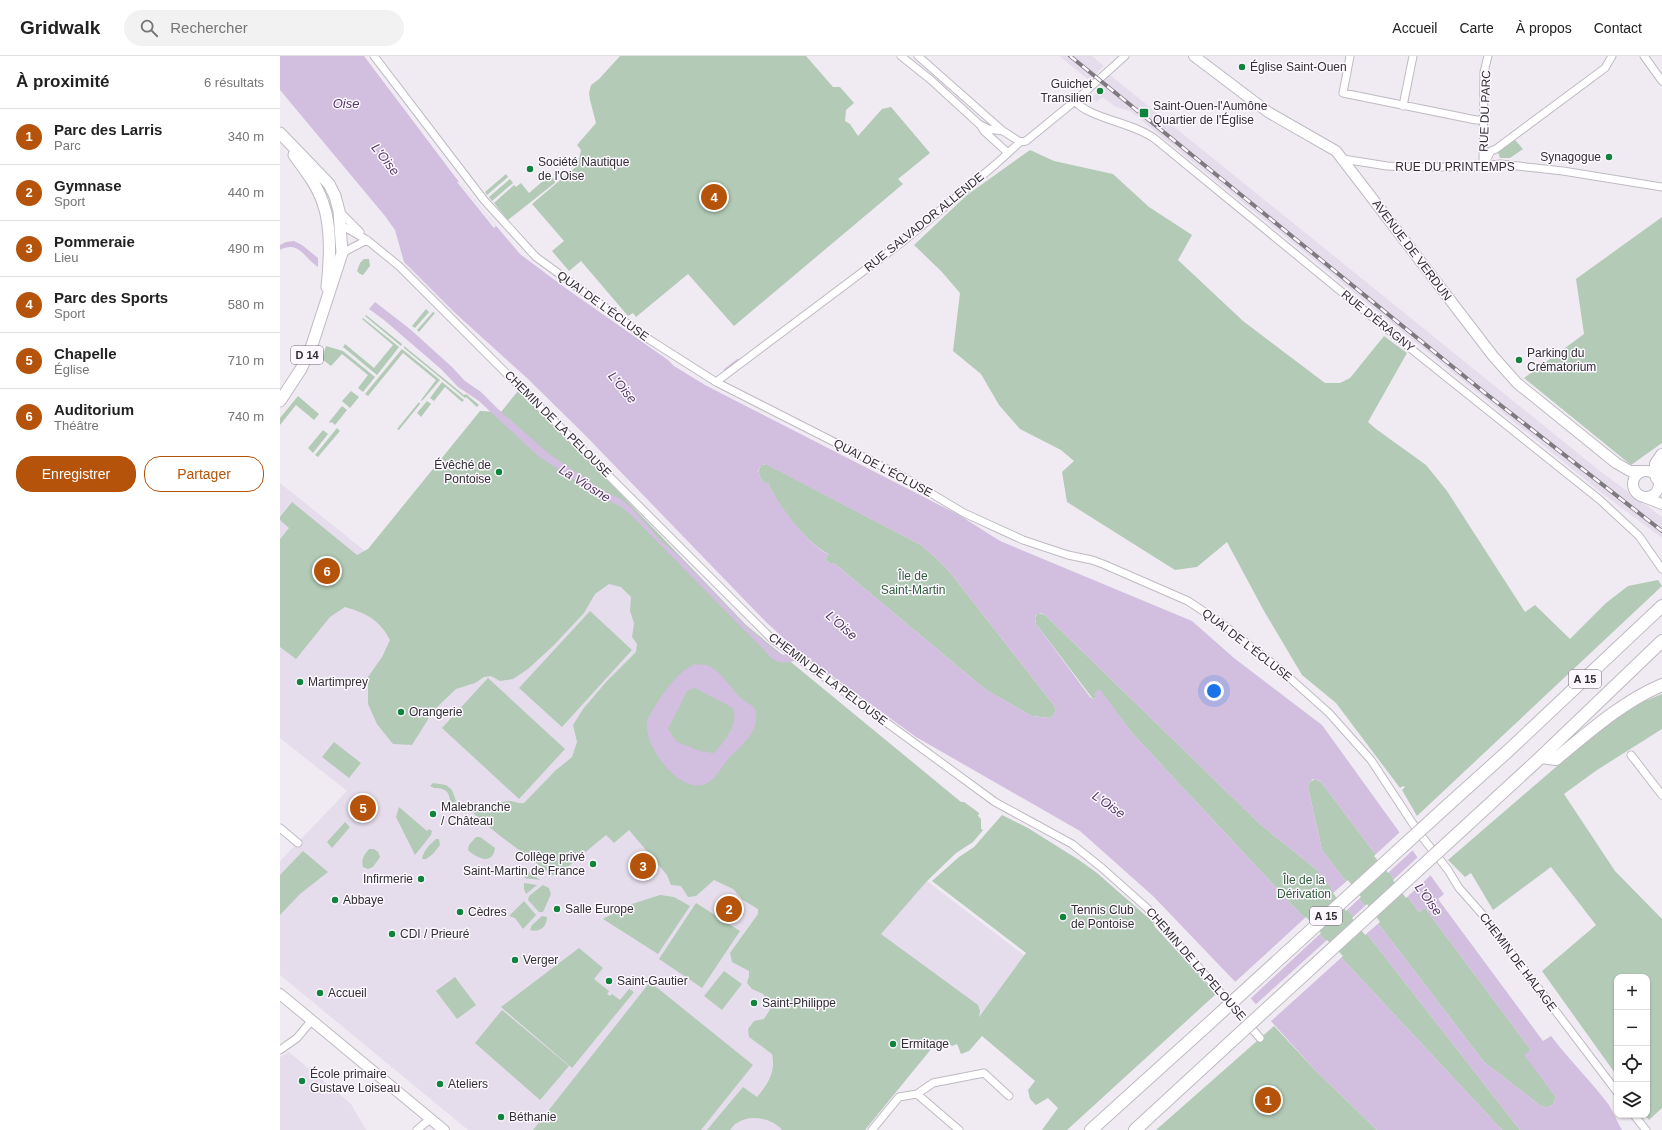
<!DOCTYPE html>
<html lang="fr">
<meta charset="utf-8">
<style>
:root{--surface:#fff;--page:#f2f2f2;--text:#222;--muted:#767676;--line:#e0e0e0;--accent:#b45309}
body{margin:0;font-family:Helvetica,sans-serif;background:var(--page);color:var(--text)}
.controls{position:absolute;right:12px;bottom:12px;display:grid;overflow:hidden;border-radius:8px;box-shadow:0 1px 3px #0004}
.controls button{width:36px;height:36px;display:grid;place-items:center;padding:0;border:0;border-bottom:1px solid var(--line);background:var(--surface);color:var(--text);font:20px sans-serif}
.you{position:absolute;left:934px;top:635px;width:14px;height:14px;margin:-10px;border:3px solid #fff;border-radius:50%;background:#1a73e8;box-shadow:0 0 0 6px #1a73e833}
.badge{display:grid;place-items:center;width:26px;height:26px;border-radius:50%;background:var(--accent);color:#fff;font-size:13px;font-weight:700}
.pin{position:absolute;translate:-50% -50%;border:2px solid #fff;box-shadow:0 1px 4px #0006}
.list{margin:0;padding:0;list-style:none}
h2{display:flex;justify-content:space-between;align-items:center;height:52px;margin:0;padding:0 16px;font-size:17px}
h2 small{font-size:13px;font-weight:400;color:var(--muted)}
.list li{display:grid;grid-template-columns:26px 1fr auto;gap:12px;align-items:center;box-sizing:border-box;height:56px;padding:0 16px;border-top:1px solid var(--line)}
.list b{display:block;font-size:15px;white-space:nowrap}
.list p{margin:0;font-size:13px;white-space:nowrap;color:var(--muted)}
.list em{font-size:13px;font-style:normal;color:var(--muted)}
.actions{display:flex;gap:8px;padding:12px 16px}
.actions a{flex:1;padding:9px 0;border:1px solid var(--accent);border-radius:16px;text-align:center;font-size:14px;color:var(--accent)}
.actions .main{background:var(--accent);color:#fff}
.icon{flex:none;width:22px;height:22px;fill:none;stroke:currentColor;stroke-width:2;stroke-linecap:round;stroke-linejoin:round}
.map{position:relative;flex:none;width:1382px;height:1074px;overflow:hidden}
header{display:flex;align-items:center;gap:24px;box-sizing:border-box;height:56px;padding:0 20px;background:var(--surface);border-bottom:1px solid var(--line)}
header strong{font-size:19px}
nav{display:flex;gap:22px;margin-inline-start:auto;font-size:14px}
.search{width:280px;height:36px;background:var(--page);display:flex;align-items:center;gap:10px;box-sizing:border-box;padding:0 14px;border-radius:22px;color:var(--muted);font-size:15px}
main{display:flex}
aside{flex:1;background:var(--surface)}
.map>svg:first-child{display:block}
.built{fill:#e6ddec}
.green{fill:#b2cab6}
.water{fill:#d2bede;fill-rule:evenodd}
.pier{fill:#f0ebf3}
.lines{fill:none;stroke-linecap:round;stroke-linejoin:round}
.stream{stroke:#d2bede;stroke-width:2.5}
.minor-casing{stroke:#bfbac2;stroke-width:9}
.secondary-casing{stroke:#bfbac2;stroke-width:12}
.primary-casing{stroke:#bfbac2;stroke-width:13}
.motorway-casing{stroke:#bfbac2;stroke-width:14}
.minor{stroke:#fff;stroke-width:7}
.secondary{stroke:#fff;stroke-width:10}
.primary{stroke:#fff;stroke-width:11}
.motorway{stroke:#fff;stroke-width:12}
.rail-casing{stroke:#7e7b80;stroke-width:4}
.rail{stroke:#fdf8ff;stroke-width:2.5;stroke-dasharray:8;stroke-linecap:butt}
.motorway-bridge-casing{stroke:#bfbac2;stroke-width:14;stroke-linecap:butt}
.motorway-bridge{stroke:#fff;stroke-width:12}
.poi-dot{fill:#10843d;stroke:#fdf8ff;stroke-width:1.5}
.labels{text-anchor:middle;stroke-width:3;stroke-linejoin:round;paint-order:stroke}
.shield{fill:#fdf8ff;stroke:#6e6b70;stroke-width:1}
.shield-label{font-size:11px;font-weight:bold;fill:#312f32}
.poi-label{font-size:12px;fill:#312f32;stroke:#fdf8ff;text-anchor:start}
.street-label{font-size:12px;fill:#312f32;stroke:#fdf8ff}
.park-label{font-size:12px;fill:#2e5d39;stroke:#fdf8ff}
.water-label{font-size:13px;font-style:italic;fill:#553864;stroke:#fdf8ff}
</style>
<header>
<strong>Gridwalk</strong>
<div class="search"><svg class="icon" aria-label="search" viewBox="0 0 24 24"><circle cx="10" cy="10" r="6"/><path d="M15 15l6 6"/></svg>Rechercher</div>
<nav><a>Accueil</a><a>Carte</a><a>À propos</a><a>Contact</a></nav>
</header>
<main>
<aside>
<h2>À proximité<small>6 résultats</small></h2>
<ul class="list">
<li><span class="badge">1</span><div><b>Parc des Larris</b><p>Parc</p></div><em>340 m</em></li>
<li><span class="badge">2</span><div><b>Gymnase</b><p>Sport</p></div><em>440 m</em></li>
<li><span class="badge">3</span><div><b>Pommeraie</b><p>Lieu</p></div><em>490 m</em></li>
<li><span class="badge">4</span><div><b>Parc des Sports</b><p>Sport</p></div><em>580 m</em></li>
<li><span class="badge">5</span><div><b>Chapelle</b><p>Église</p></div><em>710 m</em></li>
<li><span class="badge">6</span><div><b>Auditorium</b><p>Théâtre</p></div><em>740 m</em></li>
</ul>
<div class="actions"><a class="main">Enregistrer</a><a>Partager</a></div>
</aside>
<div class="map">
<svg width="1382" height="1074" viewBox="0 0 1382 1074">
<rect width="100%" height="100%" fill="#f0ebf3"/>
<!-- built -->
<path class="built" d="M779,0H812L824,10L809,24Z
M830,19L1320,415L1382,461V482L1323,438L850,55L836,51L822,41L817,46L812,42L820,31L819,29Z
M292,425L491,604L681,746H684L699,757L698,760L701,763V773L703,774L693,786L676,797L647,825L745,900L698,962L672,990L667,986H662V989L656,987L585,1074H188L0,919V805L67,735L0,682V427L85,495Z
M9,996L71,1048L86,1074H0V1001Z"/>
<!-- green -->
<path class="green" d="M340,0H526L553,31H560L574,47L566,54L565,65L570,68L578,80L602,53L611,51L650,97L618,123L623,128L454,270L408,218L356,261L353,257L348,260L301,205L289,215L272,195L284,185L252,148L298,109L301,94L297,89L316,67L310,44L309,37L311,29L319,23Z
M1235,84L1243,93L1230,102H1220L1218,96Z
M750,94L774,105L833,118L869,151L912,179L898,204L963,265L1045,327H1060L1070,322L1104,280L1127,297L1088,366L1096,373L1146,409L1167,435L1245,556L1255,549L1290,583L1326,547L1348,530L1378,524L1382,530L1137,760L1122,734L1125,731L1123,730L1120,732L1056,647L1022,619L984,555L947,486L917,511L895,514L787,446L782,416L794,405L781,394L740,373L719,349L701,318L673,295L680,237L661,215L634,189L687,139Z
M226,118L228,121L207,139L205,136Z
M270,119L276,126L228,164L214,147L234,129L236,131L241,127L249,137Z
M230,123L233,127L212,145L209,141Z
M1382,161V387L1351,409L1244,322L1304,278L1296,223Z
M84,203H89L90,210L83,219L80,218L77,215L80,207Z
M146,253L149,256L135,272L132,270Z
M153,256L155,257L139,276L137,274Z
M86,259L122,288L121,290L85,260Z
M83,262L119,291L97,319L63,291L65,288L94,312L113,289L82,263Z
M46,290L63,295L95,321L83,336L78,332L88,319L62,298L51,310L42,303Z
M124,290L184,339L186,338L199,349L197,351L186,341L185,342L124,292Z
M122,293L160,324L142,345L141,344L156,324L123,297L88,340L85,338Z
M162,326L184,344L182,346L165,331L154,345L150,342Z
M71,335L79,341L70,352L62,345Z
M238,335L310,406L466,569L681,746H684L699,757L698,760L701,763V773L703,774L693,786L676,797L647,825L601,878L698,949L700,955L699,961L746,897L652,825L679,801L694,791L722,759L748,772L799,804L817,817L873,866L875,871L936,938L787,1074H762L778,1052L768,1042L756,1049L750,1043L748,1034L755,1025L702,980L689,995L681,998L677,988L672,990L667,986H662V989L656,987L585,1074H502C492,1062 470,1058 457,1067C454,1068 452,1072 450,1074H427L463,1031L477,1041C488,1028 496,1016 492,998L469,981L468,973L474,965L484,963L491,952V949L483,938L472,933L467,927L469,920V915L452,906L450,897L478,858V853L463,844L453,833L434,824L416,840L408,841L401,830L391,829L387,819L349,774L334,787L326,779L278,819H272C244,797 215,778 190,754V749L195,746C207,752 217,746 229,745C234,745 237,748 244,747L275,715L292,701L297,686L293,669L303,653L327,625L356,596L357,588L352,581L354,567L350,555L351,541L341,531L329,528L315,538L304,557L274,589L248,613L233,623L220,625L211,620L204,621L195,627L176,633L154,654L132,689L113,688L97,668L88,648V621L102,601L110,584C100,564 86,557 65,551L50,561L16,603L0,591V483L9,472L0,464V461L12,446L77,499L88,493L200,355L221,356Z
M18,340L39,358L34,364L16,349L0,369V362Z
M147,345L151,348L141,361L137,357Z
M139,346L140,348L119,374L117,373Z
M62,350L67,354L55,369L52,366L51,367L49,366Z
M57,372L60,375L38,401L35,399Z
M43,374L48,378L33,397L28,392Z
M486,408L641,489L655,501L669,515L772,647L776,653L773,660L769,662L752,660L706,634L554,507L552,509L545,503L549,498C528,489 497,449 488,427L485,428C480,421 475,416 482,409Z
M310,555L352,594L282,671L239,632Z
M758,557L765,559L981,769L1037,814L1240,1074H1222L852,677L820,634L816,641L813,643L756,568L755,562Z
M208,622L285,693L239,743L162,672Z
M1382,638V673L1317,714L1284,738L1335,815L1382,863V1052L1369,1064L1365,1059H1367V921H1337V1020L1262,915L1316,869L1271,811L1213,854L1191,817L1185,821L1168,804L1319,674L1358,648Z
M54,686L81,707L69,722L42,701Z
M1035,723L1041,726L1139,856L1145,852L1245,986L1251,994L1245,999L1275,1040C1276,1049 1269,1053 1261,1050L1204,1006L1042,794L1028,731L1030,726Z
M153,727L166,729L172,734L176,745L173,748L170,745C169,734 164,732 154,732L150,730Z
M119,751L147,775L149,773L152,775L151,779L135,799L116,761Z
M65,766L70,771L52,792L47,786Z
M196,781H200L215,792C213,810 196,802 188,794L189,789Z
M156,783H159L160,789L153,798L146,803H142C144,794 149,789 156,783Z
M89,793H94L98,796L100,801L93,811L88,813L83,811C81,803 84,799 89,793Z
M23,795L48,816L20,838L0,859V819Z
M249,816L260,824L244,822Z
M244,827L257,829L246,838L244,833Z
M263,829L269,832L271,838L263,856H259L248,844L249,840Z
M380,839L394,841L410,850L378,898L323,863L349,849Z
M244,845L256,859L243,873L235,862L229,860Z
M416,847L460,875L422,932L379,903Z
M262,860L267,861C267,871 259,877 250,874L252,869Z
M299,892L323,912L314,923L329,935L327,938L330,940L332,938L340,944L349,933L354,936L292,1012L221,951Z
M444,915L462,928L442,954L424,940Z
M175,921L196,949L177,963L156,935Z
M370,926L473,1009L421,1074H253Z
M222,954L289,1010L260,1044L195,987Z
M994,970L1036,1015L1097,1074H876Z"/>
<!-- water -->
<path class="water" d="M0,0H84L179,126L240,198L284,231L388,304L394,310L425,329L679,459L720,485L912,565L954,602L1042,669L1164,838L1158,843L1263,985L1271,980C1289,1004 1311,1025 1329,1049C1334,1057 1337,1066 1342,1074H1240L1037,814L981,769L765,559C760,556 756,557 755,562L756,568L810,641L813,643L816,641L814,637L820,633L852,677L1222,1074H1097L1036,1015L964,935L873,840L800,775L636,681L519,596L487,567L305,379L248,323L174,256L124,206L115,174L105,160L0,34ZM484,408L489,410L641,489L655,501L669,515L772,647L776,653L773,660L769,662L752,660L706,634L554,507L552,509L545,503L549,498C531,493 495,445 488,427H485L480,421L478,415L480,411ZM1033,723L1038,724L1041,726L1139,856L1145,852L1245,986L1251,994L1244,999L1275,1040C1276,1049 1269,1053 1261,1050L1204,1006L1042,794L1028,731L1030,726Z
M14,185L22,189L38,202V211C24,202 19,184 0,194V189L6,186Z
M95,246L130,273L172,311L185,325L201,336L218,353L268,397L325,436L341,443L351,451L382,486L397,498L466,570L498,597L504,599L509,597L515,605C503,608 493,607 486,596L350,458L341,451L317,439L258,400L199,345L178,331L161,313L104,264L89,253Z
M414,608C418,609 423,608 426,609C438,613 445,624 453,633C455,636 458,640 461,642C465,647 475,649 476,656C479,678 460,690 448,703C441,712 436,723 426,728C413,734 397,723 389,714C379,704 364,681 367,666C368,658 389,629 395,623C400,617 407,612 414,608ZM415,632L453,652C459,669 444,685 434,697L420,695L397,686L388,673L407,635Z"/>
<!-- pier -->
<path class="pier" d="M177,126H179L216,170L214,172Z
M1121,775L1134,793L1108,817L1094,800Z
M1139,800L1152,818L1126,842L1113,824Z
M1068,824L1081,841L1066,855L1053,837Z
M1087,848L1100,866L1085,879L1072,862Z
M1026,861L1041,877L969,944L954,927Z
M1047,884L1063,900L989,967L974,950Z"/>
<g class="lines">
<!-- stream -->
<path class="stream" d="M445,314L458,304"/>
<!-- minor casing -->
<g class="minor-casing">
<path id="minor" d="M94,0L204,144L256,201L370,284L436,326L627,423L684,457L743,484L788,499L812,504L823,508L908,545L941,567L1002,615L1049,657L1091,704L1139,777L1168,814L1179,832L1202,858L1337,1036
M621,0L651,24L699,68L708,73L723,75
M638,0L723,75L740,86
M1070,0L1063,37L1196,64H1203
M1364,0L1382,25
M795,45C808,62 855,67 875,83L1135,296L1320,444L1359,480L1382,513
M1123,50L1133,0
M701,70L704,75L727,96
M1063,103L1107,110L1127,111H1192L1220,108L1283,115L1382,131
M1203,109L1204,16L1208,0
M1203,110L1211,95L1216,93L1325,12L1332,0
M59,155L80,176
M61,169L87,184L119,210L491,582L715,746L792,788L822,812L867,852L980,982
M62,197L87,184
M436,326L621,187L716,108L740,86L746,85L795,45L845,0
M1351,699L1382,739
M0,772L18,787
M0,994L17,982L32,964
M1354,1059L1366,1074
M137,1074L150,1063
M592,1074L619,1041L637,1038
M679,1074L637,1038L653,1027L704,1017L729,1040"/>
</g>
<!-- secondary casing -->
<g class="secondary-casing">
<path id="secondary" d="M914,0L988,56L1056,95L1213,300L1237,327L1336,407L1350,415H1362
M1353 428a13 13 0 1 1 26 0a13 13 0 1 1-26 0Z
M1364,441L1382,448
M0,938L164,1074"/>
</g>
<!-- primary casing -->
<g class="primary-casing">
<path id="primary" d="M0,77L49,128L55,140L59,155L62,197L32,289L21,313L0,345
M14,99C25,114 37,129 43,147C52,172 50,204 47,231"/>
</g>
<!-- motorway casing -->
<g class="motorway-casing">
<path id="motorway" d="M1377,422L1376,408L1382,399
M1261,701L1276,703C1309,676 1342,646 1382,629
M1168,749L1228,695L1382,550
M1186,770L1261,701L1382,585
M811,1074L925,971
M855,1074L944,992"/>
</g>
<!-- minor -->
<use href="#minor" class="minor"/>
<!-- secondary -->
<use href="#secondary" class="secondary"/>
<!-- primary -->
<use href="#primary" class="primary"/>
<!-- motorway -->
<use href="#motorway" class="motorway"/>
<!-- rail casing -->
<g class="rail-casing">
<path id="rail" d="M790,0L1205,337L1382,475"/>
</g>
<!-- rail -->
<use href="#rail" class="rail"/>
<!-- motorway-bridge casing -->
<g class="motorway-bridge-casing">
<path id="motorway-bridge" d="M925,971L1168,749
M944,992L1186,770"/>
</g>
<!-- motorway-bridge -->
<use href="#motorway-bridge" class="motorway-bridge"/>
</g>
<!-- markers -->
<g class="poi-dot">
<circle cx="962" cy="11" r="4"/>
<circle cx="820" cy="35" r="4"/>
<rect x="859" y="52" width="10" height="10" rx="2"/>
<circle cx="1329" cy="101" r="4"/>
<circle cx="250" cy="113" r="4"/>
<circle cx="1239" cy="304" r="4"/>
<circle cx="219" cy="416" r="4"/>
<circle cx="20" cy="626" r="4"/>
<circle cx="121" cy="656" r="4"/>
<circle cx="153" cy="758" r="4"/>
<circle cx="313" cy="808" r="4"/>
<circle cx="141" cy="823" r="4"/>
<circle cx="55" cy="844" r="4"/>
<circle cx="277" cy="853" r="4"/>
<circle cx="180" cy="856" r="4"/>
<circle cx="783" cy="861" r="4"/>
<circle cx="112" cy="878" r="4"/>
<circle cx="235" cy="904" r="4"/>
<circle cx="329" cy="925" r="4"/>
<circle cx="40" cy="937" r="4"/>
<circle cx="474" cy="947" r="4"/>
<circle cx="613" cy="988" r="4"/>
<circle cx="22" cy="1025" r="4"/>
<circle cx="160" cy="1028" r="4"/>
<circle cx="221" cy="1061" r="4"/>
</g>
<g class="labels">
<!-- shield labels -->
<g class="shield">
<rect x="11" y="290" width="32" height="18" rx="3"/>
<rect x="1289" y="614" width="32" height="18" rx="3"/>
<rect x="1030" y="851" width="32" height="18" rx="3"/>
</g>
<g class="shield-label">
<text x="27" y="303">D 14</text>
<text x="1305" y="627">A 15</text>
<text x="1046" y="864">A 15</text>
</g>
<!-- poi labels -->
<g class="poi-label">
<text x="970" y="15">Église Saint-Ouen</text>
<text x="812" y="32" text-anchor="end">Guichet<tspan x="812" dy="14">Transilien</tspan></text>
<text x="873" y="54">Saint-Ouen-l'Aumône<tspan x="873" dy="14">Quartier de l'Église</tspan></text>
<text x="1321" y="105" text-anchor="end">Synagogue</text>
<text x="258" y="110">Société Nautique<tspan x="258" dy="14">de l'Oise</tspan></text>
<text x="1247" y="301">Parking du<tspan x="1247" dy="14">Crématorium</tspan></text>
<text x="211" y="413" text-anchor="end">Évêché de<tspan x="211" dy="14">Pontoise</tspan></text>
<text x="28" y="630">Martimprey</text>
<text x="129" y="660">Orangerie</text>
<text x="161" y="755">Malebranche<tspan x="161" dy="14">/ Château</tspan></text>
<text x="305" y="805" text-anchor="end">Collège privé<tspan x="305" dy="14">Saint-Martin de France</tspan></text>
<text x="133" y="827" text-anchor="end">Infirmerie</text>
<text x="63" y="848">Abbaye</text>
<text x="285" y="857">Salle Europe</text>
<text x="791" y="858">Tennis Club<tspan x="791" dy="14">de Pontoise</tspan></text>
<text x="188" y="860">Cèdres</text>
<text x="120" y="882">CDI / Prieuré</text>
<text x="243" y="908">Verger</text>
<text x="337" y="929">Saint-Gautier</text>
<text x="48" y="941">Accueil</text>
<text x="482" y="951">Saint-Philippe</text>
<text x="621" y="992">Ermitage</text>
<text x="30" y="1022">École primaire<tspan x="30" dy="14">Gustave Loiseau</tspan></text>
<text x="168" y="1032">Ateliers</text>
<text x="229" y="1065">Béthanie</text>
</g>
<!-- street labels -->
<g class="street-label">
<text transform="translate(1205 55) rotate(-88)" y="4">RUE DU PARC</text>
<text x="1175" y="115">RUE DU PRINTEMPS</text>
<text transform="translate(644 166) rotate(-39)" y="4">RUE SALVADOR ALLENDE</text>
<text transform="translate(1132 194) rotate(53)" y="4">AVENUE DE VERDUN</text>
<text transform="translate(323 250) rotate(36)" y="4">QUAI DE L'ÉCLUSE</text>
<text transform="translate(1098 265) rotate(39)" y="4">RUE D'ÉRAGNY</text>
<text transform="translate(278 368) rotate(45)" y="4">CHEMIN DE LA PELOUSE</text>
<text transform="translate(603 412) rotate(28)" y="4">QUAI DE L'ÉCLUSE</text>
<text transform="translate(967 589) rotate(38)" y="4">QUAI DE L'ÉCLUSE</text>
<text transform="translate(548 623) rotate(37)" y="4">CHEMIN DE LA PELOUSE</text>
<text transform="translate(1238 906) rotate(53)" y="4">CHEMIN DE HALAGE</text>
<text transform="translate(916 908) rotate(49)" y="4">CHEMIN DE LA PELOUSE</text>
</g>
<!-- park labels -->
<g class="park-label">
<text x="633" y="524">Île de<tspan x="633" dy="14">Saint-Martin</tspan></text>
<text x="1024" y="828">Île de la<tspan x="1024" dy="14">Dérivation</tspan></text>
</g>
<!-- water labels -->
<g class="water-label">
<text x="66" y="52">Oise</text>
<text transform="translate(106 103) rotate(52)" y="5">L'Oise</text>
<text transform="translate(343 331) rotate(50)" y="5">L'Oise</text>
<text transform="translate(305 427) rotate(32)" y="5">La Viosne</text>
<text transform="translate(562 569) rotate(41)" y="5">L'Oise</text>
<text transform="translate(829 748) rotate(35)" y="5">L'Oise</text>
<text transform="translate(1149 843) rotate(54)" y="5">L'Oise</text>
</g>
</g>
</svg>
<div class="controls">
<button>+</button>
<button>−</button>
<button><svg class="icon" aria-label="locate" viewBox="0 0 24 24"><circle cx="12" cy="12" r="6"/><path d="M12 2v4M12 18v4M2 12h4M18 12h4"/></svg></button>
<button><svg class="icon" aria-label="layers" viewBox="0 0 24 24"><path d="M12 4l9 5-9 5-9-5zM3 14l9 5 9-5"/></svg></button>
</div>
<div class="you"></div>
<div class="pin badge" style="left:988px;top:1044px">1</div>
<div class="pin badge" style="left:449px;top:853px">2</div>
<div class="pin badge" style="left:363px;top:810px">3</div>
<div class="pin badge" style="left:434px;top:141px">4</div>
<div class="pin badge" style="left:83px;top:752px">5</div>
<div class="pin badge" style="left:47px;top:515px">6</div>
</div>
</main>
